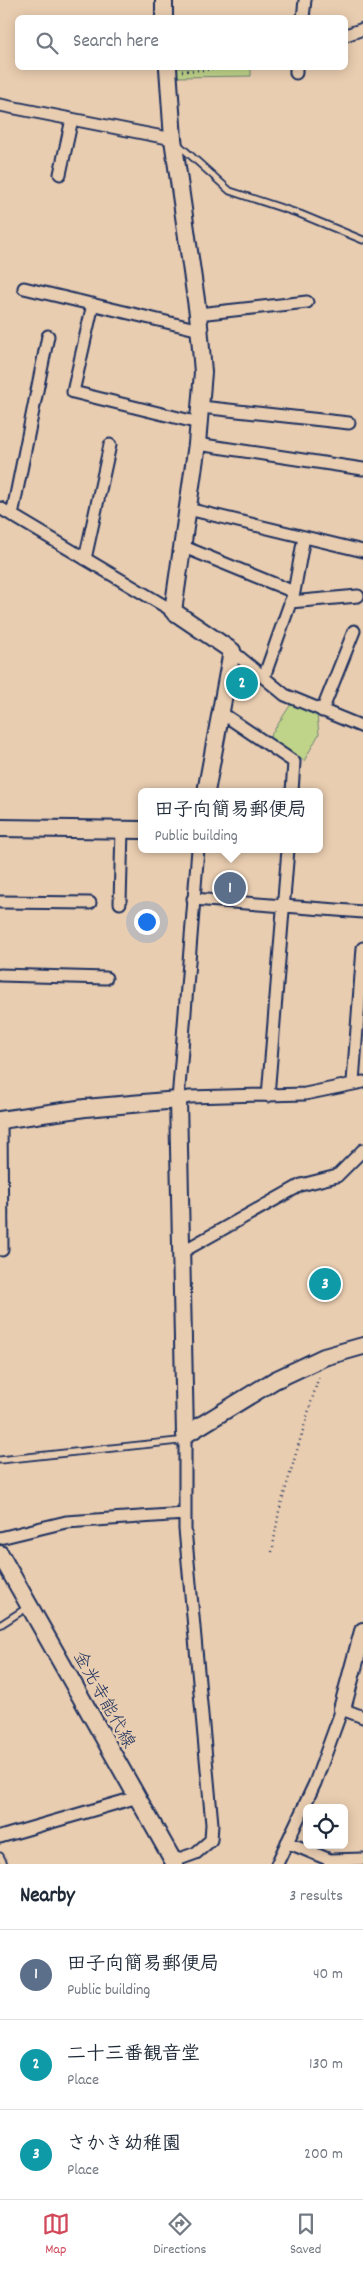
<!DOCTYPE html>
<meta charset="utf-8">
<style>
:root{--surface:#fff;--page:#f6f6f7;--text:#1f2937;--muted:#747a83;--line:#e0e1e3;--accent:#d1495b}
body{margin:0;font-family:Dekko,"Klee One",sans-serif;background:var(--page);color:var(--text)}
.controls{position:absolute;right:15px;bottom:15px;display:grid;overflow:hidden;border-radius:8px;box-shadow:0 2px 12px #0003}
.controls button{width:45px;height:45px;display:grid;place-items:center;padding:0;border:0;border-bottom:1px solid var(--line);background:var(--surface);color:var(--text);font:25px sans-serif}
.you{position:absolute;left:146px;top:921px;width:18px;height:18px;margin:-12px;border:4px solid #fff;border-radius:50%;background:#1a73e8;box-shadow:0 0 0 8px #1a73e833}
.badge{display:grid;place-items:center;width:32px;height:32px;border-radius:50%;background:var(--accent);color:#fff;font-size:16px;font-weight:700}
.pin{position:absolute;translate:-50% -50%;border:2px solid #fff;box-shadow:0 1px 5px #0006}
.popup{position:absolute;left:138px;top:788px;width:185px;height:65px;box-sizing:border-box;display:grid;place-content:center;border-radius:8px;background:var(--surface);filter:drop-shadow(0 1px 4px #0005);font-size:16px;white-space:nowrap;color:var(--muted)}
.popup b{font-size:19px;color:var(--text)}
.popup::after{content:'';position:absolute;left:50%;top:100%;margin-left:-10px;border:10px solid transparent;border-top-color:var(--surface)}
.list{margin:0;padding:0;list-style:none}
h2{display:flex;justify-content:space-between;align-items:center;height:65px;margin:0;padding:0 20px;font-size:21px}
h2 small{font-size:16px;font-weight:400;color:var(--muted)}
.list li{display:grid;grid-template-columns:32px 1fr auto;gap:15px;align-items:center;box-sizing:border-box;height:90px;padding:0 20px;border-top:1px solid var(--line)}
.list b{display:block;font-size:19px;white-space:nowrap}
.list p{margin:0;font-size:16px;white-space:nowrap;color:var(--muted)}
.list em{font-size:16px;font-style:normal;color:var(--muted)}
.icon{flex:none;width:28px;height:28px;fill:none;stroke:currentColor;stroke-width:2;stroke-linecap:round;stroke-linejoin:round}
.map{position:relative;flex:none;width:363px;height:1864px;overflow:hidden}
.search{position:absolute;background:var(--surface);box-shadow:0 2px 12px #0003;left:15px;right:15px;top:15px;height:55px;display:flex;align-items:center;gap:12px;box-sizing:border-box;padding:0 18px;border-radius:8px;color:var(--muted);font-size:19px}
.sheet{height:335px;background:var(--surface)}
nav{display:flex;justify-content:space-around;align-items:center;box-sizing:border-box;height:70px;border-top:1px solid var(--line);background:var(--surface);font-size:14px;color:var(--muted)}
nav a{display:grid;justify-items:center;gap:2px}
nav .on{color:var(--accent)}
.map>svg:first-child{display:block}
.green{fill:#c0d489;stroke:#6e8274}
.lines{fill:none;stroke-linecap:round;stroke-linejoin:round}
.lane-casing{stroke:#1b2f5e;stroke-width:9}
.street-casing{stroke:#1b2f5e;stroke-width:15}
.secondary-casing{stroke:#1b2f5e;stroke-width:20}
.path{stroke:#1b2f5e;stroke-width:2.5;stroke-dasharray:1 4;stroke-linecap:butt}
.lane{stroke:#e9cdb0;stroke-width:5.5}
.street{stroke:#e9cdb0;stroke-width:11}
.secondary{stroke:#e9cdb0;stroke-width:16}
.labels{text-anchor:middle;stroke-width:5;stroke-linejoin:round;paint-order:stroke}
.street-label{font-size:18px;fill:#1b2f5e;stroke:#e9cdb0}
</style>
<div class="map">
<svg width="363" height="1864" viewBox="0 0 363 1864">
<rect width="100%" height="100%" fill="#e9cdb0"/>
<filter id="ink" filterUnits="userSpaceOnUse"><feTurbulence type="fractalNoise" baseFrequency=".02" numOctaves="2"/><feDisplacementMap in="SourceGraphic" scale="10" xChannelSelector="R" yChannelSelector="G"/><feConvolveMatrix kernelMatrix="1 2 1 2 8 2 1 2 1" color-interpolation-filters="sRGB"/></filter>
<g filter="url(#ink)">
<!-- green -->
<path class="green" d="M175,68H251V76L175,77Z
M291,704L317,715L319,734L304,761L269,738Z"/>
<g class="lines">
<!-- lane casing -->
<g class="lane-casing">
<path id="lane" d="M178,144L230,191L300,214L363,240
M0,1460L178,1441L184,1436
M0,1625L28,1607
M0,1856L4,1864"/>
</g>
<!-- street casing -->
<g class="street-casing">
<path id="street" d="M303,18L305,0
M346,35L363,29
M296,73V68
M0,105L173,139
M60,174L72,119
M24,288L200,330
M93,304L73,392L199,423
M198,314L307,302
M201,407L349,423
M197,444L363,469
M0,508L173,611
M188,509L363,551
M12,515L48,336
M184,547L294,592L304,537
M85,559L110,445
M290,602L358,596
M232,651L285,695L363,727
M264,677L294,592
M322,711L354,631
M220,712L294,762L292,792
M198,849L178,1100L189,1097L305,1094L363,1082
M193,899L363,912
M0,902L90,903
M120,903L122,829
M0,975L106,978
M353,1082L363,948
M268,1096L288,849
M1,1120L2,1250
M180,1253L301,1185L337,1176L363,1150
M0,1538L66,1522L185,1514
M0,1837L138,1797
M287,1842L330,1860L363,1859
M174,1861L196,1853L211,1840L212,1824L185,1529V1435
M277,1864L315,1783L342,1709L363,1717"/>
</g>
<!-- secondary casing -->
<g class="secondary-casing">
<path id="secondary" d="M164,0V18
M168,68L173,139L198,314L203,372L197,444L173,611L232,651L206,792
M0,828L141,830
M0,1120L85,1108L178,1100L185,1435L275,1380L324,1357L363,1346
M0,1554L175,1864
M342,1709L363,1631"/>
</g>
<!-- path -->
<path class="path" d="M182,71L242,68
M272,1552L279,1511L319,1376"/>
<!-- lane -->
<use href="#lane" class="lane"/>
<!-- street -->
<use href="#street" class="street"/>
<!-- secondary -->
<use href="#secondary" class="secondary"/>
</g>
</g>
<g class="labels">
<!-- street labels -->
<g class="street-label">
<text transform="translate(105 1699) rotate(61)" y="6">金光寺能代線</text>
</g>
</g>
</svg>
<div class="controls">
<button><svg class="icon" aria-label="locate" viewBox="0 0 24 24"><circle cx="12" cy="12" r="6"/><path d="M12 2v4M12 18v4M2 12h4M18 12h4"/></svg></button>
</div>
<div class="you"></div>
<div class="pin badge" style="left:230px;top:888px;background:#5c6f8a">1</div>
<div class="popup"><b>田子向簡易郵便局</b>Public building</div>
<div class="pin badge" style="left:242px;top:683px;background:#0f9aa8">2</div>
<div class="pin badge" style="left:325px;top:1284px;background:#0f9aa8">3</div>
<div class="search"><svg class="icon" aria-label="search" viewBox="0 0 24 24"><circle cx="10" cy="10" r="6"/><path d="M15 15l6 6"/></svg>Search here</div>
</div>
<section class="sheet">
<h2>Nearby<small>3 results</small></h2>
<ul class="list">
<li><span class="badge" style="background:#5c6f8a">1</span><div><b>田子向簡易郵便局</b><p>Public building</p></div><em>40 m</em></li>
<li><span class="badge" style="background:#0f9aa8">2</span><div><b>二十三番観音堂</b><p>Place</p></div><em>130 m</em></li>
<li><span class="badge" style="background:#0f9aa8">3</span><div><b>さかき幼稚園</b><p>Place</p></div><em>200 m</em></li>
</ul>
</section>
<nav>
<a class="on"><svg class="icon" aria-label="map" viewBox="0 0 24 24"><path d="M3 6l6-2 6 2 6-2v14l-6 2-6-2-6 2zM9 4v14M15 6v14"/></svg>Map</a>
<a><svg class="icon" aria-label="directions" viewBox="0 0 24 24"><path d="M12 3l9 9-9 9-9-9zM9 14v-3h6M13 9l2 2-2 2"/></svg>Directions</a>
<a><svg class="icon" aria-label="saved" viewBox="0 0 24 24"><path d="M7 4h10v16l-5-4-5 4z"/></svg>Saved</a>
</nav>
